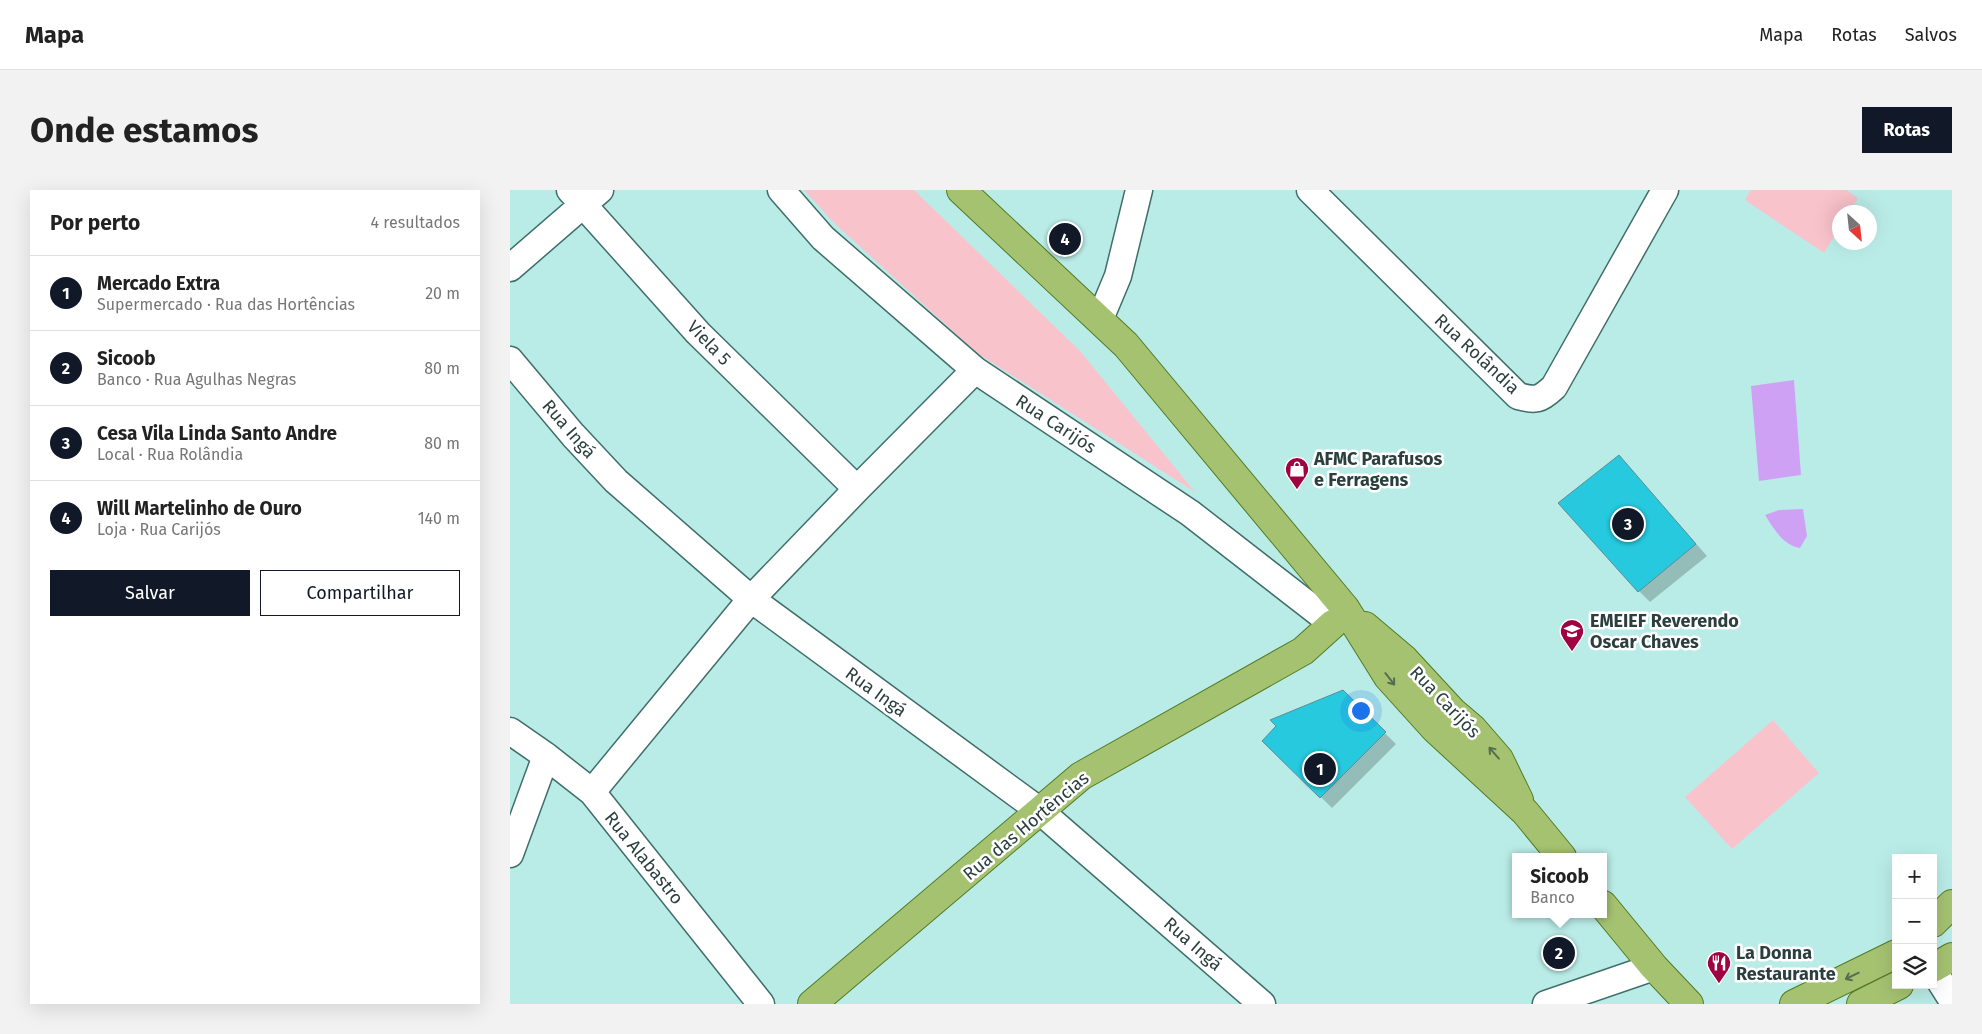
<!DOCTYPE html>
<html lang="pt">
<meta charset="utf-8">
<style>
:root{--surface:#fff;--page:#f2f2f2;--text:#222;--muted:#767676;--line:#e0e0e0;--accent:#111827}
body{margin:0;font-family:"Fira Sans",sans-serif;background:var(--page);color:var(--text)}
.controls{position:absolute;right:15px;bottom:15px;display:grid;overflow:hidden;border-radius:0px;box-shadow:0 5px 20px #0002}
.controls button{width:45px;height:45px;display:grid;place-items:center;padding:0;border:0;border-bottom:1px solid var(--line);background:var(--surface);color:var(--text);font:25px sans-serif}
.compass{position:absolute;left:1322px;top:15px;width:45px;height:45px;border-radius:50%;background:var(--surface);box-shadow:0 5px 20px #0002;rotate:153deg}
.you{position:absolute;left:850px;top:520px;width:18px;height:18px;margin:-12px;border:4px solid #fff;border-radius:50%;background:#1a73e8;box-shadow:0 0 0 8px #1a73e833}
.badge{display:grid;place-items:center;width:32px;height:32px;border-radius:50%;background:var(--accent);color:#fff;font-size:16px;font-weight:700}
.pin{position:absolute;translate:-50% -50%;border:2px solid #fff;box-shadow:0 1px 5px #0006}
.popup{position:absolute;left:1002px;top:663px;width:95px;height:65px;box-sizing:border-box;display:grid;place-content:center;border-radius:0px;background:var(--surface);filter:drop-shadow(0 1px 4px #0005);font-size:16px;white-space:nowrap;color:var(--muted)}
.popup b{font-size:19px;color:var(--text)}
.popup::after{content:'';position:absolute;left:50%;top:100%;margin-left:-10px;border:10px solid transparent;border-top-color:var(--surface)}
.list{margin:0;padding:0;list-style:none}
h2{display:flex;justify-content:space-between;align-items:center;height:65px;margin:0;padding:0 20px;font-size:21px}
h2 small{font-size:16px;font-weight:400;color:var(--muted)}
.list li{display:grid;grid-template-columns:32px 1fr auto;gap:15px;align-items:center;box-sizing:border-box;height:75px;padding:0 20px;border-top:1px solid var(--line)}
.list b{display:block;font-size:19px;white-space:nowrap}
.list p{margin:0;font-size:16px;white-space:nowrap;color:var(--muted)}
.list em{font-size:16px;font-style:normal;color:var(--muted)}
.actions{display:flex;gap:10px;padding:15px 20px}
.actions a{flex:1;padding:11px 0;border:1px solid var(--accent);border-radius:0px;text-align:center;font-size:18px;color:var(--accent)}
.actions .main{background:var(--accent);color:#fff}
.icon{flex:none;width:28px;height:28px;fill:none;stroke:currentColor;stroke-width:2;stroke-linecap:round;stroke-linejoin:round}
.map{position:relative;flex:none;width:1442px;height:814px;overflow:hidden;border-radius:0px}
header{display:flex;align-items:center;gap:30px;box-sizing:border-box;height:70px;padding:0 25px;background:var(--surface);border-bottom:1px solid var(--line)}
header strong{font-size:24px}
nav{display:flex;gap:28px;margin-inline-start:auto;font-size:18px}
.intro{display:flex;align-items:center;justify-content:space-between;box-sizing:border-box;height:120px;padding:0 30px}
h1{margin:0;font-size:35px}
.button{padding:12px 22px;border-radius:0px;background:var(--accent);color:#fff;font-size:18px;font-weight:700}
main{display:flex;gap:30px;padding:0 30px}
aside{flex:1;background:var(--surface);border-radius:0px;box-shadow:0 5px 20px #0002}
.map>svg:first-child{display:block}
.green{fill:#f9c3cb}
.water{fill:#cfa1f5}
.shadow{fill:#0003}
.building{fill:#26c9de;stroke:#5e8d94}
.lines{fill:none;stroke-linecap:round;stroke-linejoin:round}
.minor-casing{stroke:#406e6a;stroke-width:29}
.major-casing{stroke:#537a22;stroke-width:30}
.minor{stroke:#fff;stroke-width:26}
.major{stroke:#a5c271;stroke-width:28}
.oneway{stroke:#566e50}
.labels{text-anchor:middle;stroke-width:5;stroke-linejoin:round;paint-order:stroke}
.street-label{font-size:18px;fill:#2b403e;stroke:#fff}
.poi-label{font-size:18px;font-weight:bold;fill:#2b403e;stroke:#fff;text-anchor:start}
</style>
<header>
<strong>Mapa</strong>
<nav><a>Mapa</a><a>Rotas</a><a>Salvos</a></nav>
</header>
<div class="intro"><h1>Onde estamos</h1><a class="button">Rotas</a></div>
<main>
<aside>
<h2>Por perto<small>4 resultados</small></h2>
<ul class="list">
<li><span class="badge">1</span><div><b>Mercado Extra</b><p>Supermercado · Rua das Hortências</p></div><em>20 m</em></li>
<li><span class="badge">2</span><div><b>Sicoob</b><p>Banco · Rua Agulhas Negras</p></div><em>80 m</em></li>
<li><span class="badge">3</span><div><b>Cesa Vila Linda Santo Andre</b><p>Local · Rua Rolândia</p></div><em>80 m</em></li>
<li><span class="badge">4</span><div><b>Will Martelinho de Ouro</b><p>Loja · Rua Carijós</p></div><em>140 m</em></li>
</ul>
<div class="actions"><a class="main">Salvar</a><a>Compartilhar</a></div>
</aside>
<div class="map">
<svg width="1442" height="814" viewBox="0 0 1442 814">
<rect width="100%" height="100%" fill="#baece7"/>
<!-- green -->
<path class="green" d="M294,0H404L570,161L685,302L467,163L324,33Z
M1241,0H1336L1348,8L1339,22H1330L1329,38L1314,63L1235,10Z
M1263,530L1309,583L1222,659L1175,607Z"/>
<!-- water -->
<path class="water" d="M1284,190L1291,285L1249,291L1241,196Z
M1293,319L1297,346L1290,358C1273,355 1264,339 1255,325L1269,320Z"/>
<!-- shadow -->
<path class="shadow" d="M1109,267L1197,366L1140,412L1129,401Z
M833,502L886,554L822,618L754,551Z"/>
<!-- building -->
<path class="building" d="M1109,265L1186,354L1128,402L1048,313Z
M833,500L876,542L810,608L752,551L766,536L760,530Z"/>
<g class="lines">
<!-- minor casing -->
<g class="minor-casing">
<path id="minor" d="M60,0L188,143L347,299
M271,0L313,48L465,180L680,323L823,434L835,418
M800,0L1008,206C1026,211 1030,210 1044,197L1155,0
M0,78L90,0
M590,129L608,86L629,0
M0,170L63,245L106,291L241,409L530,621L752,814
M0,541L36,566L82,602L251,814
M82,602L241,409L347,299L465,180
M0,664L36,566
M1423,780L1442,810
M1036,814L1144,777"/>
</g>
<!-- major casing -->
<g class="major-casing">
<path id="major" d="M451,0L616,155L835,418L878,487L925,539L1015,622L1052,667
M855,436L894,469L943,522L963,539L989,569L1009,610
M1093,715L1144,777L1179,814
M1423,733L1442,714
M1423,778L1442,767
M302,814L571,586L793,461L823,434
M1284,814L1386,764
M1351,814L1389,795"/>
</g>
<!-- minor -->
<use href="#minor" class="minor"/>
<!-- major -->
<use href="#major" class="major"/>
</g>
<!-- one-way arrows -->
<defs><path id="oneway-shaft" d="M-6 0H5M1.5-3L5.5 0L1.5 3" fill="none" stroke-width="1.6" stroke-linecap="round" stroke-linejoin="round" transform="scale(1.25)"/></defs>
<g class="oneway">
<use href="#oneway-shaft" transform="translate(880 489) rotate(52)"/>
<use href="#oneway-shaft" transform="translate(984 563) rotate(-131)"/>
<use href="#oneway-shaft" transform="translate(1342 786) rotate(154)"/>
</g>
<!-- icons -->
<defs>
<g id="shop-pin" transform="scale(1.25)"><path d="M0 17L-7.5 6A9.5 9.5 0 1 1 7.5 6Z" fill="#a00341" stroke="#fff"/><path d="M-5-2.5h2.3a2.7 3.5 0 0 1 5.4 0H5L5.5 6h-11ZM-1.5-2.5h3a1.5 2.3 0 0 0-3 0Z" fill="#fff"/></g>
<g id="school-pin" transform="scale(1.25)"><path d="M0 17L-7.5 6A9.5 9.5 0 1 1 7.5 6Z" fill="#a00341" stroke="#fff"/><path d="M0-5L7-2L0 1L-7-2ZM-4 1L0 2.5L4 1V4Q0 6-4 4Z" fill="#fff"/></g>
<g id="restaurant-pin" transform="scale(1.25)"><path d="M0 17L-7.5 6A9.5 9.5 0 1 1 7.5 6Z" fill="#a00341" stroke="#fff"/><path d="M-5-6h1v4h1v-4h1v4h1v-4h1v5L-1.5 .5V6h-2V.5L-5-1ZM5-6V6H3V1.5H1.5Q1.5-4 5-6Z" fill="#fff"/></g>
</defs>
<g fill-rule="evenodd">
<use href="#shop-pin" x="787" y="279"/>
<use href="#school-pin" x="1062" y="441"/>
<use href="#restaurant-pin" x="1209" y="773"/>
</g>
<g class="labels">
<!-- street labels -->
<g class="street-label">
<text transform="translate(199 153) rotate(46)" y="6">Viela 5</text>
<text transform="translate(967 164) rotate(43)" y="6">Rua Rolândia</text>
<text transform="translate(546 234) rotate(33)" y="6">Rua Carijós</text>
<text transform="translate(59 239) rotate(49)" y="6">Rua Ingá</text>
<text transform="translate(366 502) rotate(36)" y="6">Rua Ingá</text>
<text transform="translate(935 512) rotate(46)" y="6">Rua Carijós</text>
<text transform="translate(516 636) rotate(-40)" y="6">Rua das Hortências</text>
<text transform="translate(134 668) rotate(51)" y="6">Rua Alabastro</text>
<text transform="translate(683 754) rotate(41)" y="6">Rua Ingá</text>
</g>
<!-- poi labels -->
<g class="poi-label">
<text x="804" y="275">AFMC Parafusos<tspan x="804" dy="21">e Ferragens</tspan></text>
<text x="1080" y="437">EMEIEF Reverendo<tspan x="1080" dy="21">Oscar Chaves</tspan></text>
<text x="1226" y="769">La Donna<tspan x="1226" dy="21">Restaurante</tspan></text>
</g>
</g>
</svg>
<div class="controls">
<button>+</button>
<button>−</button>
<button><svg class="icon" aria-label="layers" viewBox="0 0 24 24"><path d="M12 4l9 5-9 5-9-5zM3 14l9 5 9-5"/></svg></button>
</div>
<svg class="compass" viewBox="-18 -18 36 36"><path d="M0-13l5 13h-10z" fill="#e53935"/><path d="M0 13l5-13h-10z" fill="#767676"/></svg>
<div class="you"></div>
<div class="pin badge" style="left:810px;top:579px">1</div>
<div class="pin badge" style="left:1049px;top:763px">2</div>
<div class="popup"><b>Sicoob</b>Banco</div>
<div class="pin badge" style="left:1118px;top:334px">3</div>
<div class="pin badge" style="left:555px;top:49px">4</div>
</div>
</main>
